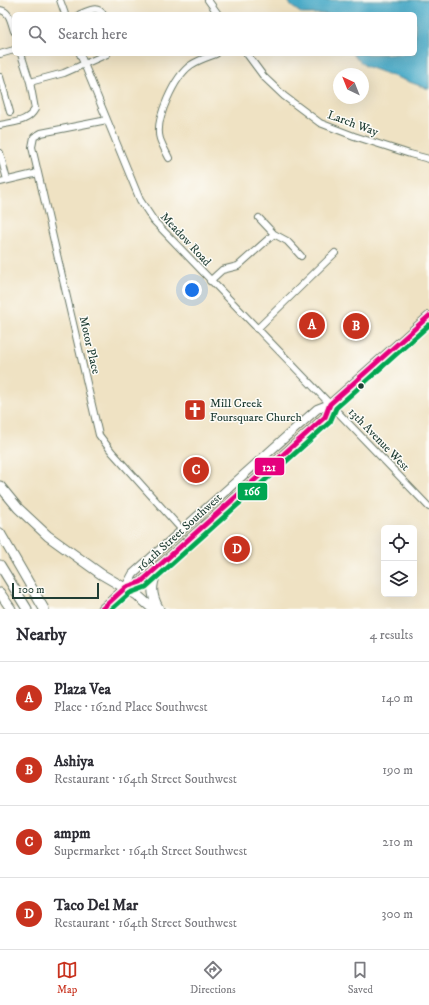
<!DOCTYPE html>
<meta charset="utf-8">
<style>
:root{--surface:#fff;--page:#f2f2f3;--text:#2b2b33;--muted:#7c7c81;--line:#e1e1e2;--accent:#c8321e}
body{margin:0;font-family:"IM FELL DW Pica",serif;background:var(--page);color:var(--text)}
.controls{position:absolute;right:12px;bottom:12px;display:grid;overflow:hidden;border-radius:6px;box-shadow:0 4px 16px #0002}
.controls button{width:36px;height:36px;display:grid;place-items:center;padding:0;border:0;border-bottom:1px solid var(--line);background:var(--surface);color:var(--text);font:20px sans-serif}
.compass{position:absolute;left:333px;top:68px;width:36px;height:36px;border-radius:50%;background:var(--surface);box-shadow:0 4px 16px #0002;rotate:317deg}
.scale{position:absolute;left:12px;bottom:10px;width:87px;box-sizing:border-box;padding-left:4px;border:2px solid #1f3d34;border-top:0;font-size:11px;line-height:14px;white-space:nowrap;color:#1f3d34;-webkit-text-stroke:3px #fdfcf7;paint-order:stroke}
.you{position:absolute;left:192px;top:290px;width:14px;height:14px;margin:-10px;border:3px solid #fff;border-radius:50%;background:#1a73e8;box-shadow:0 0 0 6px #1a73e833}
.badge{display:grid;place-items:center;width:26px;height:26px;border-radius:50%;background:var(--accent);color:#fff;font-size:13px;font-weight:700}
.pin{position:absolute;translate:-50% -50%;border:2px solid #fff;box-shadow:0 1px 4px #0006}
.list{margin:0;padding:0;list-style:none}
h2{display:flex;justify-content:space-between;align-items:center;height:52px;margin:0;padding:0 16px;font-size:17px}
h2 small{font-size:13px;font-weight:400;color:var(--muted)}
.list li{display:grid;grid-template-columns:26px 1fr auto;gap:12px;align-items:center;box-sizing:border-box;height:72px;padding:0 16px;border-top:1px solid var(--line)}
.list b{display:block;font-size:15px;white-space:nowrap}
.list p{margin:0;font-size:13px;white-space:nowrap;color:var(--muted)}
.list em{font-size:13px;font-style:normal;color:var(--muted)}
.icon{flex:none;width:22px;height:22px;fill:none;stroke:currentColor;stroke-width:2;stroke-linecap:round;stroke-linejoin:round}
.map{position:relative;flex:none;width:429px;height:609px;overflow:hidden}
.search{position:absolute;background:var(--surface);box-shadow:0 4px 16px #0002;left:12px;right:12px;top:12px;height:44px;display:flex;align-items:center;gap:10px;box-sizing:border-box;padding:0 14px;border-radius:6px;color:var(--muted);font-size:15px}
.sheet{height:340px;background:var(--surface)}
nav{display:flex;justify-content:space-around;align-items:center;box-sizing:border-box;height:56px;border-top:1px solid var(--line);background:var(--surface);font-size:11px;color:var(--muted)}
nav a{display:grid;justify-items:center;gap:2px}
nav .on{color:var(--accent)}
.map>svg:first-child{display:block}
.water{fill:#48aac7;stroke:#34747e}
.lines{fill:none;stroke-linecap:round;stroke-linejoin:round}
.minor-casing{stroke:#687766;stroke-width:8}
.major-casing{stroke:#687766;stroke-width:10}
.highway-casing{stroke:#687766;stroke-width:11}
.minor{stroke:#fff;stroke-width:6}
.major{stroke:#fff;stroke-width:8}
.highway{stroke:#fff;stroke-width:9}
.bus-1-casing{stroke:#fdfcf7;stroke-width:8}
.bus-2-casing{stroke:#fdfcf7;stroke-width:8}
.bus-1{stroke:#e5007d;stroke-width:5}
.bus-2{stroke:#00a651;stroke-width:5}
.bus-dot{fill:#1f3d34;stroke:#fdfcf7;stroke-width:1.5}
.labels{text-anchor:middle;stroke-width:3;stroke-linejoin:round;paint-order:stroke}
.street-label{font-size:12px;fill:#1f3d34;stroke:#fdfcf7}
.poi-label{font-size:12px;fill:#1f3d34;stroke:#fdfcf7;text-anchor:start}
.line-badge{stroke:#fdfcf7;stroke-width:1.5}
.badge-label{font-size:11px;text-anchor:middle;font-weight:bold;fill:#fff}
</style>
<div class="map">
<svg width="429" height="609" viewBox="0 0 429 609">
<rect width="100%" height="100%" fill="#fdfcf7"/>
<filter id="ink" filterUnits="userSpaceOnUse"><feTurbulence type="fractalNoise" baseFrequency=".025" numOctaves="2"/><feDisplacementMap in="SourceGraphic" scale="8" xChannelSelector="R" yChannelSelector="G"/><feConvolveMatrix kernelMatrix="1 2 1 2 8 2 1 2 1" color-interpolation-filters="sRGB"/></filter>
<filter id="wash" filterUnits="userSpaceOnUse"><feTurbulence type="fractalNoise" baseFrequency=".012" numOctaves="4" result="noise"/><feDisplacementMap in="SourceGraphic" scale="16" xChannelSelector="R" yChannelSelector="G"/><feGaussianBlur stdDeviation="0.9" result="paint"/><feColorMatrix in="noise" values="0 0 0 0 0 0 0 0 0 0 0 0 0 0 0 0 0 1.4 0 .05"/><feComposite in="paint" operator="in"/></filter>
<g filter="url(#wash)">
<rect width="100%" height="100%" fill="#efe2c3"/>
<!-- water -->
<path class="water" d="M288,0H429V89L365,66L352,54H415V14H302L291,6Z"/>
</g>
<g filter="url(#ink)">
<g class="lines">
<!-- minor casing -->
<g class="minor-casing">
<path id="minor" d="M60,0L65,14
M208,0L218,14
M0,10C10,11 11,23 14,31
M80,14C89,11 97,5 103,14
M0,54L14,50
M80,54L140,200L154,221L429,507
M247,54L264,77L284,96L320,123L354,136L410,154L429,159
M0,77L10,112
M30,82L64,73L107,54
M107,120L41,133L34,137L32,147L99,435L112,452L182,530
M0,125C14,122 28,122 35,109L30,82L21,54
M0,153L7,180
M169,158C166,152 162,145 160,139C154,120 175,76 191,65C198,60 208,57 216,54
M0,182L38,173
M274,234L287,241L301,256
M210,281L222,270L238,266L274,234L259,218
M257,329L335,253"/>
</g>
<!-- major casing -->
<g class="major-casing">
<path id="major" d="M126,587L141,582L325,417L330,404
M102,609L126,587L133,574L317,409L330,404L429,316"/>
</g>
<!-- highway casing -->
<g class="highway-casing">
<path id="highway" d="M0,486L18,508L48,536L101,574L137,595L153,609
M0,533L44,609
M0,565L27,609
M0,593L11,609
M159,609C149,592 152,582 160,565"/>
</g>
<!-- minor -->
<use href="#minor" class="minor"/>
<!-- major -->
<use href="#major" class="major"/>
<!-- highway -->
<use href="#highway" class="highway"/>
<!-- bus-1 casing -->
<g class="bus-1-casing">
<path id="bus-1" d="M102,609L126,587L141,582L325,417L330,404L429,316"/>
</g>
<!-- bus-2 casing -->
<g class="bus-2-casing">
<path id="bus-2" d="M112,609L130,593L146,587L330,422L336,408L429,325"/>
</g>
<!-- bus-1 -->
<use href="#bus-1" class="bus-1"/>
<!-- bus-2 -->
<use href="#bus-2" class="bus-2"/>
</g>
</g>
<!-- icons -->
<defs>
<g id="church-square" transform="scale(1.15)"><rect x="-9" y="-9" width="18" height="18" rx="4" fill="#c8321e" stroke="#fdfcf7"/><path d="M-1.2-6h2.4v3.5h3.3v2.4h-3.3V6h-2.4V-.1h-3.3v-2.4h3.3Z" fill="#fff"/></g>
</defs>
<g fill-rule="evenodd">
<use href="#church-square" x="195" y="410"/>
</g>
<!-- markers -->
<circle class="bus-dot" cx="361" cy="386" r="3.5"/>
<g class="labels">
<!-- street labels -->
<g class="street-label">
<text transform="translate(353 123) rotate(20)" y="4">Larch Way</text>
<text transform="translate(186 239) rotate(47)" y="4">Meadow Road</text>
<text transform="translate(90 345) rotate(77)" y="4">Motor Place</text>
<text transform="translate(379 439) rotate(46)" y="4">13th Avenue West</text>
<text transform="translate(179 532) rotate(-42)" y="4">164th Street Southwest</text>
</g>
<!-- poi labels -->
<g class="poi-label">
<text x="210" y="407">Mill Creek<tspan x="210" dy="14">Foursquare Church</tspan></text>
</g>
</g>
<g class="line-badge">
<rect x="254" y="457" width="31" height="19" rx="4" fill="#e5007d"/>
<rect x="237" y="482" width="31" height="19" rx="4" fill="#00a651"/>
</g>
<g class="badge-label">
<text x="269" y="471">121</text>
<text x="252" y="495">166</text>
</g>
</svg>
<div class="controls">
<button><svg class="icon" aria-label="locate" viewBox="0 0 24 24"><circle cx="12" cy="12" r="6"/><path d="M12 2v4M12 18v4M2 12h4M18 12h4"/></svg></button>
<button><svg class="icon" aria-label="layers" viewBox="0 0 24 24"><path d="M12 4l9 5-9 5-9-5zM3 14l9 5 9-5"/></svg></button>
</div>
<svg class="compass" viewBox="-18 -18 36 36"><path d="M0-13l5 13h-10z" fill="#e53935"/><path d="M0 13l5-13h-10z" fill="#7c7c81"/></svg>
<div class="scale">100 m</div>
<div class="you"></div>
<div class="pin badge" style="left:312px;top:325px">A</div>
<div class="pin badge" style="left:356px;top:326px">B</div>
<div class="pin badge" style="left:196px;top:470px">C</div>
<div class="pin badge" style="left:237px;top:549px">D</div>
<div class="search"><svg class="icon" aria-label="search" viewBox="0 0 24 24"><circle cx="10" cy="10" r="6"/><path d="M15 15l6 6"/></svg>Search here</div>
</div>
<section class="sheet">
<h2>Nearby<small>4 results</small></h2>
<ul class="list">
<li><span class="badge">A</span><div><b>Plaza Vea</b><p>Place · 162nd Place Southwest</p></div><em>140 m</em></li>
<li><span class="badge">B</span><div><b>Ashiya</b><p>Restaurant · 164th Street Southwest</p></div><em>190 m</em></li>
<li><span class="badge">C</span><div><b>ampm</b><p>Supermarket · 164th Street Southwest</p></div><em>210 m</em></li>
<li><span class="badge">D</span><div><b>Taco Del Mar</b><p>Restaurant · 164th Street Southwest</p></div><em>300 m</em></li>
</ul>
</section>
<nav>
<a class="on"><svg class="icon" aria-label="map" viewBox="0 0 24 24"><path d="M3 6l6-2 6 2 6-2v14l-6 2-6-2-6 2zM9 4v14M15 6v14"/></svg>Map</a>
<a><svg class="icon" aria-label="directions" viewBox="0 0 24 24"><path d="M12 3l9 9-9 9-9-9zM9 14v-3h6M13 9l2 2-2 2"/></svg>Directions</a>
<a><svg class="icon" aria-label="saved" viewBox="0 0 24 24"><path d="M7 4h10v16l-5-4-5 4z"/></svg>Saved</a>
</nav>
